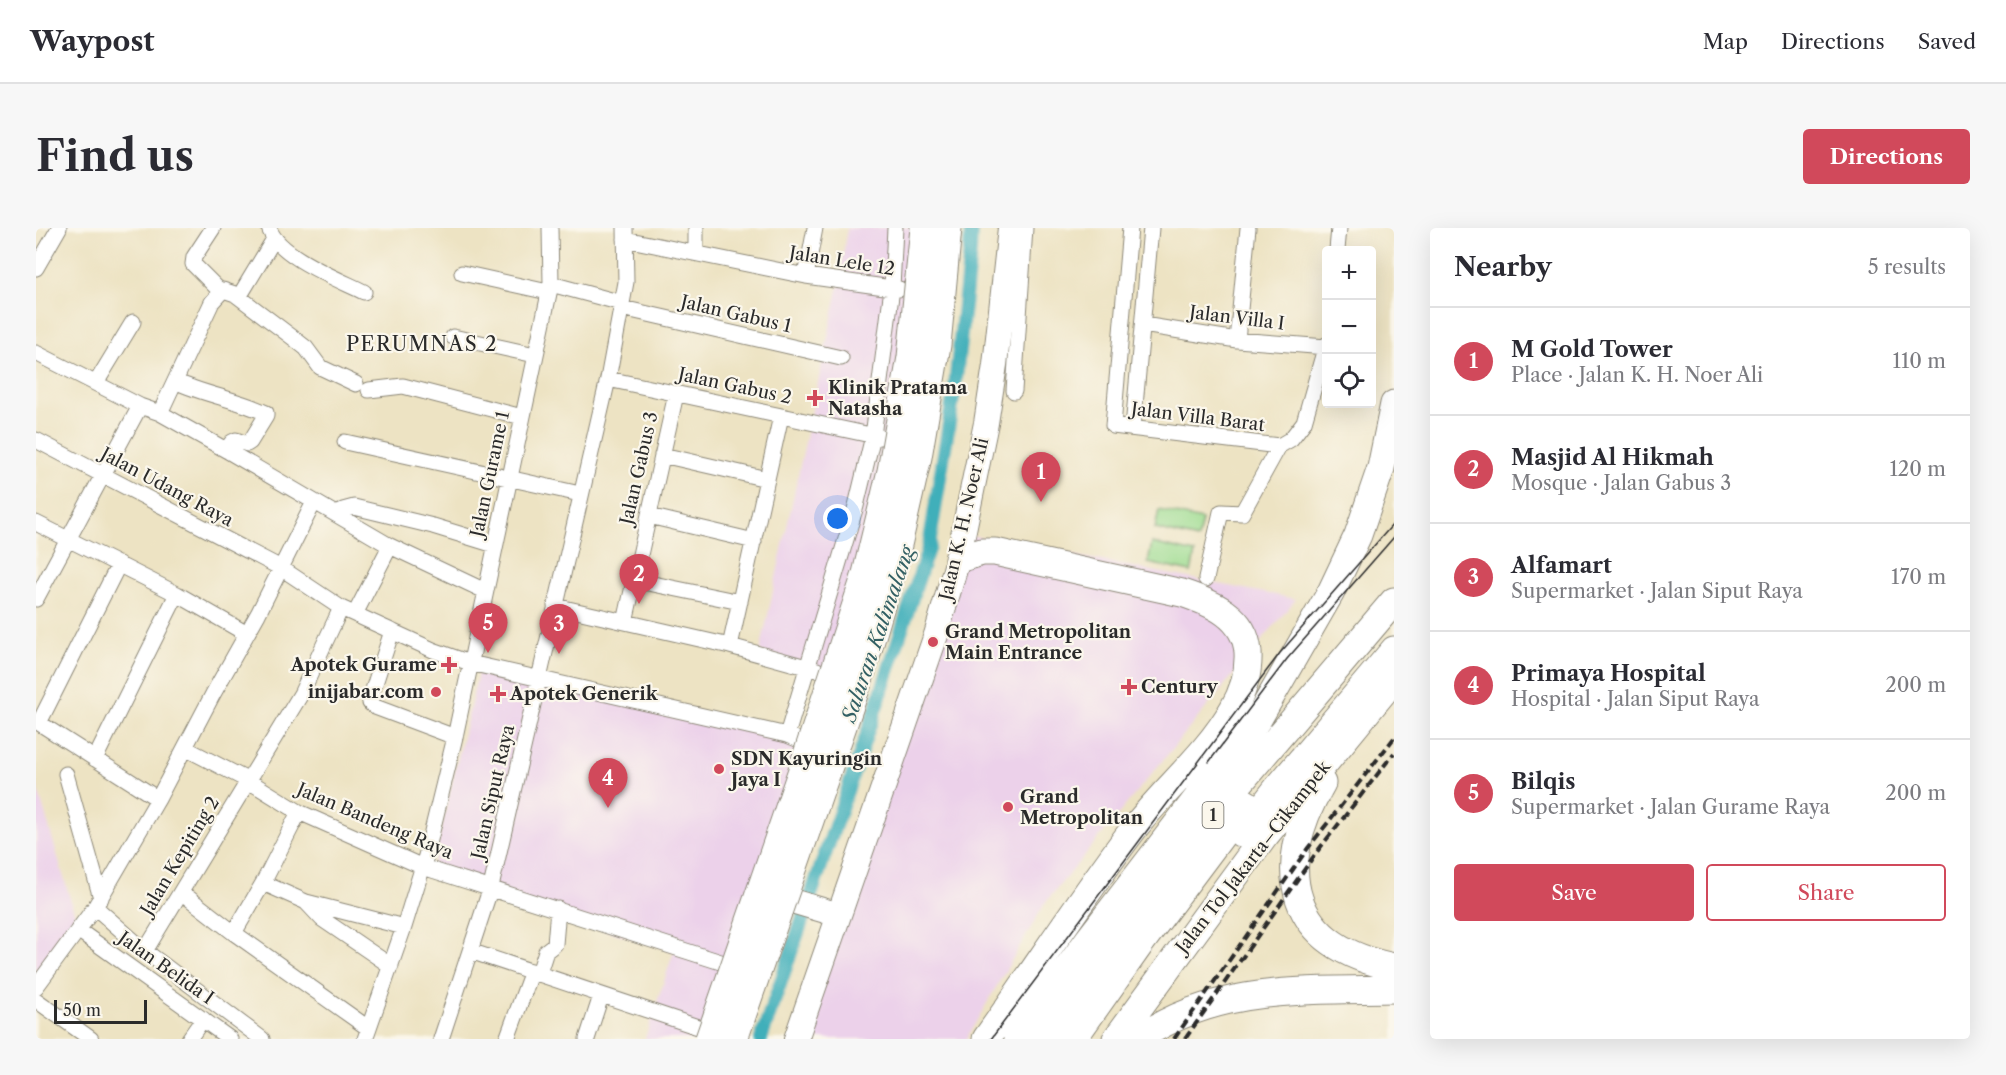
<!DOCTYPE html>
<meta charset="utf-8">
<style>
:root{--surface:#fff;--page:#f7f7f7;--text:#2b2b33;--muted:#7c7c81;--line:#e1e1e2;--accent:#d1495b}
body{margin:0;font-family:"Libre Caslon Text",serif;background:var(--page);color:var(--text)}
.controls{position:absolute;right:18px;top:18px;display:grid;overflow:hidden;border-radius:6px;box-shadow:0 6px 24px #0002}
.controls button{width:54px;height:54px;display:grid;place-items:center;padding:0;border:0;border-bottom:2px solid var(--line);background:var(--surface);color:var(--text);font:30px sans-serif}
.scale{position:absolute;left:18px;bottom:15px;width:93px;box-sizing:border-box;padding-left:6px;border:3px solid #2b2b2b;border-top:0;font-size:16px;line-height:21px;white-space:nowrap;color:#2b2b2b;-webkit-text-stroke:4px #fbf7ec;paint-order:stroke}
.you{position:absolute;left:802px;top:291px;width:21px;height:21px;margin:-15px;border:4px solid #fff;border-radius:50%;background:#1a73e8;box-shadow:0 0 0 9px #1a73e833}
.badge{display:grid;place-items:center;width:39px;height:39px;border-radius:50%;background:var(--accent);color:#fff;font-size:20px;font-weight:700}
.pin{position:absolute;translate:-50% -50px;filter:drop-shadow(0 2px 3px #0008)}
.pin::after{content:'';position:absolute;top:32px;width:21px;height:18px;background:inherit;clip-path:polygon(0 0,100% 0,50% 100%)}
.list{margin:0;padding:0;list-style:none}
h2{display:flex;justify-content:space-between;align-items:center;height:78px;margin:0;padding:0 24px;font-size:26px}
h2 small{font-size:20px;font-weight:400;color:var(--muted)}
.list li{display:grid;grid-template-columns:39px 1fr auto;gap:18px;align-items:center;box-sizing:border-box;height:108px;padding:0 24px;border-top:2px solid var(--line)}
.list b{display:block;font-size:22px;white-space:nowrap}
.list p{margin:0;font-size:20px;white-space:nowrap;color:var(--muted)}
.list em{font-size:20px;font-style:normal;color:var(--muted)}
.actions{display:flex;gap:12px;padding:18px 24px}
.actions a{flex:1;padding:14px 0;border:2px solid var(--accent);border-radius:6px;text-align:center;font-size:21px;color:var(--accent)}
.actions .main{background:var(--accent);color:#fff}
.icon{flex:none;width:33px;height:33px;fill:none;stroke:currentColor;stroke-width:2;stroke-linecap:round;stroke-linejoin:round}
.map{position:relative;flex:none;width:1358px;height:811px;overflow:hidden;border-radius:6px}
header{display:flex;align-items:center;gap:36px;box-sizing:border-box;height:84px;padding:0 30px;background:var(--surface);border-bottom:2px solid var(--line)}
header strong{font-size:28px}
nav{display:flex;gap:33px;margin-inline-start:auto;font-size:21px}
.intro{display:flex;align-items:center;justify-content:space-between;box-sizing:border-box;height:144px;padding:0 36px}
h1{margin:0;font-size:42px}
.button{padding:15px 27px;border-radius:6px;background:var(--accent);color:#fff;font-size:21px;font-weight:700}
main{display:flex;gap:36px;padding:0 36px}
aside{flex:1;background:var(--surface);border-radius:6px;box-shadow:0 6px 24px #0002}
.map>svg:first-child{display:block}
.built{fill:#ecd1ea}
.green{fill:#9fdc91;stroke:#65845e;stroke-width:1.5}
.lines{fill:none;stroke-linecap:round;stroke-linejoin:round}
.canal{stroke:#3fafba;stroke-width:14}
.minor-casing{stroke:#8c8777;stroke-width:17}
.primary-casing{stroke:#8c8777;stroke-width:26}
.motorway-casing{stroke:#8c8777;stroke-width:29}
.minor{stroke:#fff;stroke-width:15}
.primary{stroke:#fff;stroke-width:24}
.motorway{stroke:#fff;stroke-width:27}
.tram{stroke:#2b2b2b;stroke-width:1.5}
.rail{stroke:#2b2b2b;stroke-width:4;stroke-dasharray:9 4.5;stroke-linecap:butt}
.motorway-bridge-casing{stroke:#8c8777;stroke-width:29;stroke-linecap:butt}
.motorway-bridge{stroke:#fff;stroke-width:27}
.poi-dot{fill:#d1495b;stroke:#fbf7ec;stroke-width:2}
.labels{text-anchor:middle;stroke-width:4.5;stroke-linejoin:round;paint-order:stroke}
.shield{fill:#fbf7ec;stroke:#696865;stroke-width:1.5}
.shield-label{font-size:16px;font-weight:bold;fill:#2b2b2b}
.street-label{font-size:18px;fill:#2b2b2b;stroke:#fbf7ec}
.poi-label{font-size:18px;font-weight:bold;fill:#2b2b2b;stroke:#fbf7ec;text-anchor:start}
.neighbourhood-label{font-size:20px;letter-spacing:1.5px;fill:#2b2b2b;stroke:#fbf7ec}
.water-label{font-size:20px;font-style:italic;fill:#336064;stroke:#fbf7ec}
</style>
<header>
<strong>Waypost</strong>
<nav><a>Map</a><a>Directions</a><a>Saved</a></nav>
</header>
<div class="intro"><h1>Find us</h1><a class="button">Directions</a></div>
<main>
<div class="map">
<svg width="1358" height="811" viewBox="0 0 1358 811">
<rect width="100%" height="100%" fill="#fbf7ec"/>
<filter id="ink" filterUnits="userSpaceOnUse"><feTurbulence type="fractalNoise" baseFrequency=".0167" numOctaves="2"/><feDisplacementMap in="SourceGraphic" scale="12" xChannelSelector="R" yChannelSelector="G"/><feConvolveMatrix kernelMatrix="1 2 1 2 8 2 1 2 1" color-interpolation-filters="sRGB"/></filter>
<filter id="wash" filterUnits="userSpaceOnUse"><feTurbulence type="fractalNoise" baseFrequency=".008" numOctaves="4" result="noise"/><feDisplacementMap in="SourceGraphic" scale="24" xChannelSelector="R" yChannelSelector="G"/><feGaussianBlur stdDeviation="1.35" result="paint"/><feColorMatrix in="noise" values="0 0 0 0 0 0 0 0 0 0 0 0 0 0 0 0 0 1.4 0 .05"/><feComposite in="paint" operator="in"/></filter>
<g filter="url(#wash)">
<rect width="100%" height="100%" fill="#ede3c3"/>
<!-- built -->
<path class="built" d="M811,0H881L854,211L792,444L724,424L803,57Z
M933,307L1260,371L1009,675L930,811H767Z
M444,437L768,514L667,811H609L638,723L394,649Z
M0,555L40,691L0,746Z"/>
<!-- green -->
<path class="green" d="M1123,282L1166,292L1162,311L1119,301Z
M1116,315L1159,325L1155,344L1112,335Z"/>
<g class="lines">
<!-- canal -->
<path class="canal" d="M725,811L844,468L893,318L919,158L934,24L935,0"/>
</g>
</g>
<g filter="url(#ink)">
<g class="lines">
<!-- minor casing -->
<g class="minor-casing">
<path id="minor" d="M177,0L158,29L157,36L185,64
M233,0C242,28 302,51 328,64
M660,0V25
M1094,0L1077,198L1243,218L1255,211L1268,194L1290,117
M589,11L770,48L863,61
M1301,22L1303,0
M0,40L23,0
M426,45L512,64
M770,48L779,0
M515,56L586,75
M203,69L238,11
M586,80L805,130
M1107,97L1201,112L1290,119
M417,109L499,127
M1201,112L1212,0
M0,125L104,178L124,185L190,222L354,318L449,363
M572,151L844,209
M139,153C168,167 201,171 230,185V188L214,214L211,216L200,212L196,214L190,222
M60,155L97,94
M333,162L367,158L486,189
M978,163L989,0
M124,185L176,74L187,62L199,66L256,109L270,120L284,139L320,156
M1097,200L1115,0
M0,212L245,340L305,380L397,422L434,435L751,507L768,514
M309,214L544,266
M626,227L731,251
M301,286L307,282L318,279L397,298L459,317
M613,288L718,313
M0,295L141,366L211,406
M1170,351L1185,284L1206,285L1243,218
M598,352L704,374
M0,371L104,178
M519,378L694,418L781,442
M319,386L354,318
M589,394L640,166
M356,403L334,471V475L339,479L419,509
M694,418L745,188
M0,493L122,571
M3,495L83,336
M751,507L820,278L837,208L856,60L859,0
M149,520L211,552L263,584L387,639L694,737
M59,531L141,366
M30,546L65,670
M227,655L270,674L368,699
M145,664L198,705L332,800
M270,674L286,691L355,738
M59,679L109,723L226,811
M42,702L194,811
M198,705L227,655L263,584
M109,723L265,466L305,380
M434,723L671,802
M503,745L510,723L519,716L522,681
M0,759L59,679L122,571L177,466L222,386L278,274
M0,772L55,811
M153,811L167,791
M329,811L368,699L390,628L419,509L515,56L514,0
M405,811L455,659L572,151L590,54L589,0
M471,811L496,743
M551,811L565,768"/>
</g>
<!-- primary casing -->
<g class="primary-casing">
<path id="primary" d="M729,665L803,687
M760,811L900,407L922,331L950,195L959,137L974,0"/>
</g>
<!-- motorway casing -->
<g class="motorway-casing">
<path id="motorway" d="M922,331L946,324H959L1146,365C1176,375 1209,388 1212,424C1213,444 1207,464 1197,481C1171,527 1128,561 1096,603C1045,670 999,742 950,811
M1286,555C1235,641 1253,719 1358,739
M1206,606L1239,563L1358,422
M981,811L1053,711L1222,491L1295,364L1322,307L1345,240L1358,176
M1008,811L1081,705L1196,564L1358,373
M1037,811L1105,715L1210,575
M1080,811L1228,609L1358,451
M1102,811C1180,757 1268,763 1358,761"/>
</g>
<!-- minor -->
<use href="#minor" class="minor"/>
<!-- primary -->
<use href="#primary" class="primary"/>
<!-- motorway -->
<use href="#motorway" class="motorway"/>
<!-- tram -->
<path class="tram" d="M1173,534L1251,431L1358,309
M955,811L1244,425L1358,295"/>
<!-- rail -->
<path class="rail" d="M1138,811L1272,620L1358,510
M1149,811L1280,625L1358,525"/>
<!-- motorway-bridge casing -->
<g class="motorway-bridge-casing">
<path id="motorway-bridge" d="M673,811L765,545L830,346L855,243L875,129L888,0
M698,811L825,446L859,330L882,229L901,117L912,0"/>
</g>
<!-- motorway-bridge -->
<use href="#motorway-bridge" class="motorway-bridge"/>
</g>
</g>
<!-- markers -->
<g class="poi-dot">
<path d="M776 161h6v6h6v6h-6v6h-6v-6h-6v-6h6z"/>
<circle cx="897" cy="414" r="6"/>
<path d="M410 428h6v6h6v6h-6v6h-6v-6h-6v-6h6z"/>
<path d="M1090 450h6v6h6v6h-6v6h-6v-6h-6v-6h6z"/>
<circle cx="400" cy="464" r="6"/>
<path d="M459 457h6v6h6v6h-6v6h-6v-6h-6v-6h6z"/>
<circle cx="683" cy="541" r="6"/>
<circle cx="972" cy="579" r="6"/>
</g>
<g class="labels">
<!-- shield labels -->
<rect class="shield" x="1166.5" y="574" width="21" height="26" rx="4.5"/>
<g class="shield-label">
<text x="1177" y="593">1</text>
</g>
<!-- street labels -->
<g class="street-label">
<text transform="translate(806 33) rotate(9)" y="6">Jalan Lele 12</text>
<text transform="translate(700 86) rotate(13)" y="6">Jalan Gabus 1</text>
<text transform="translate(1201 90) rotate(7)" y="6">Jalan Villa I</text>
<text transform="translate(699 158) rotate(12)" y="6">Jalan Gabus 2</text>
<text transform="translate(1162 189) rotate(7)" y="6">Jalan Villa Barat</text>
<text transform="translate(603 240) rotate(-77)" y="6">Jalan Gabus 3</text>
<text transform="translate(454 246) rotate(-78)" y="6">Jalan Gurame 1</text>
<text transform="translate(131 259) rotate(28)" y="6">Jalan Udang Raya</text>
<text transform="translate(928 291) rotate(-77)" y="6">Jalan K. H. Noer Ali</text>
<text transform="translate(457 564) rotate(-77)" y="6">Jalan Siput Raya</text>
<text transform="translate(339 593) rotate(23)" y="6">Jalan Bandeng Raya</text>
<text transform="translate(144 628) rotate(-59)" y="6">Jalan Kepiting 2</text>
<text transform="translate(1217 629) rotate(-52)" y="6">Jalan Tol Jakarta–Cikampek</text>
<text transform="translate(130 740) rotate(35)" y="6">Jalan Belida I</text>
</g>
<!-- poi labels -->
<g class="poi-label">
<text x="792" y="166">Klinik Pratama<tspan x="792" dy="21">Natasha</tspan></text>
<text x="909" y="410">Grand Metropolitan<tspan x="909" dy="21">Main Entrance</tspan></text>
<text x="401" y="443" text-anchor="end">Apotek Gurame</text>
<text x="1105" y="465">Century</text>
<text x="388" y="470" text-anchor="end">inijabar.com</text>
<text x="474" y="472">Apotek Generik</text>
<text x="695" y="537">SDN Kayuringin<tspan x="695" dy="21">Jaya I</tspan></text>
<text x="984" y="575">Grand<tspan x="984" dy="21">Metropolitan</tspan></text>
</g>
<!-- neighbourhood labels -->
<g class="neighbourhood-label">
<text x="386" y="123">PERUMNAS 2</text>
</g>
<!-- water labels -->
<g class="water-label">
<text transform="translate(842 406) rotate(-71)" y="7">Saluran Kalimalang</text>
</g>
</g>
</svg>
<div class="controls">
<button>+</button>
<button>−</button>
<button><svg class="icon" aria-label="locate" viewBox="0 0 24 24"><circle cx="12" cy="12" r="6"/><path d="M12 2v4M12 18v4M2 12h4M18 12h4"/></svg></button>
</div>
<div class="scale">50 m</div>
<div class="you"></div>
<div class="pin badge" style="left:1005px;top:274px">1</div>
<div class="pin badge" style="left:603px;top:376px">2</div>
<div class="pin badge" style="left:523px;top:426px">3</div>
<div class="pin badge" style="left:572px;top:580px">4</div>
<div class="pin badge" style="left:452px;top:425px">5</div>
</div>
<aside>
<h2>Nearby<small>5 results</small></h2>
<ul class="list">
<li><span class="badge">1</span><div><b>M Gold Tower</b><p>Place · Jalan K. H. Noer Ali</p></div><em>110 m</em></li>
<li><span class="badge">2</span><div><b>Masjid Al Hikmah</b><p>Mosque · Jalan Gabus 3</p></div><em>120 m</em></li>
<li><span class="badge">3</span><div><b>Alfamart</b><p>Supermarket · Jalan Siput Raya</p></div><em>170 m</em></li>
<li><span class="badge">4</span><div><b>Primaya Hospital</b><p>Hospital · Jalan Siput Raya</p></div><em>200 m</em></li>
<li><span class="badge">5</span><div><b>Bilqis</b><p>Supermarket · Jalan Gurame Raya</p></div><em>200 m</em></li>
</ul>
<div class="actions"><a class="main">Save</a><a>Share</a></div>
</aside>
</main>
